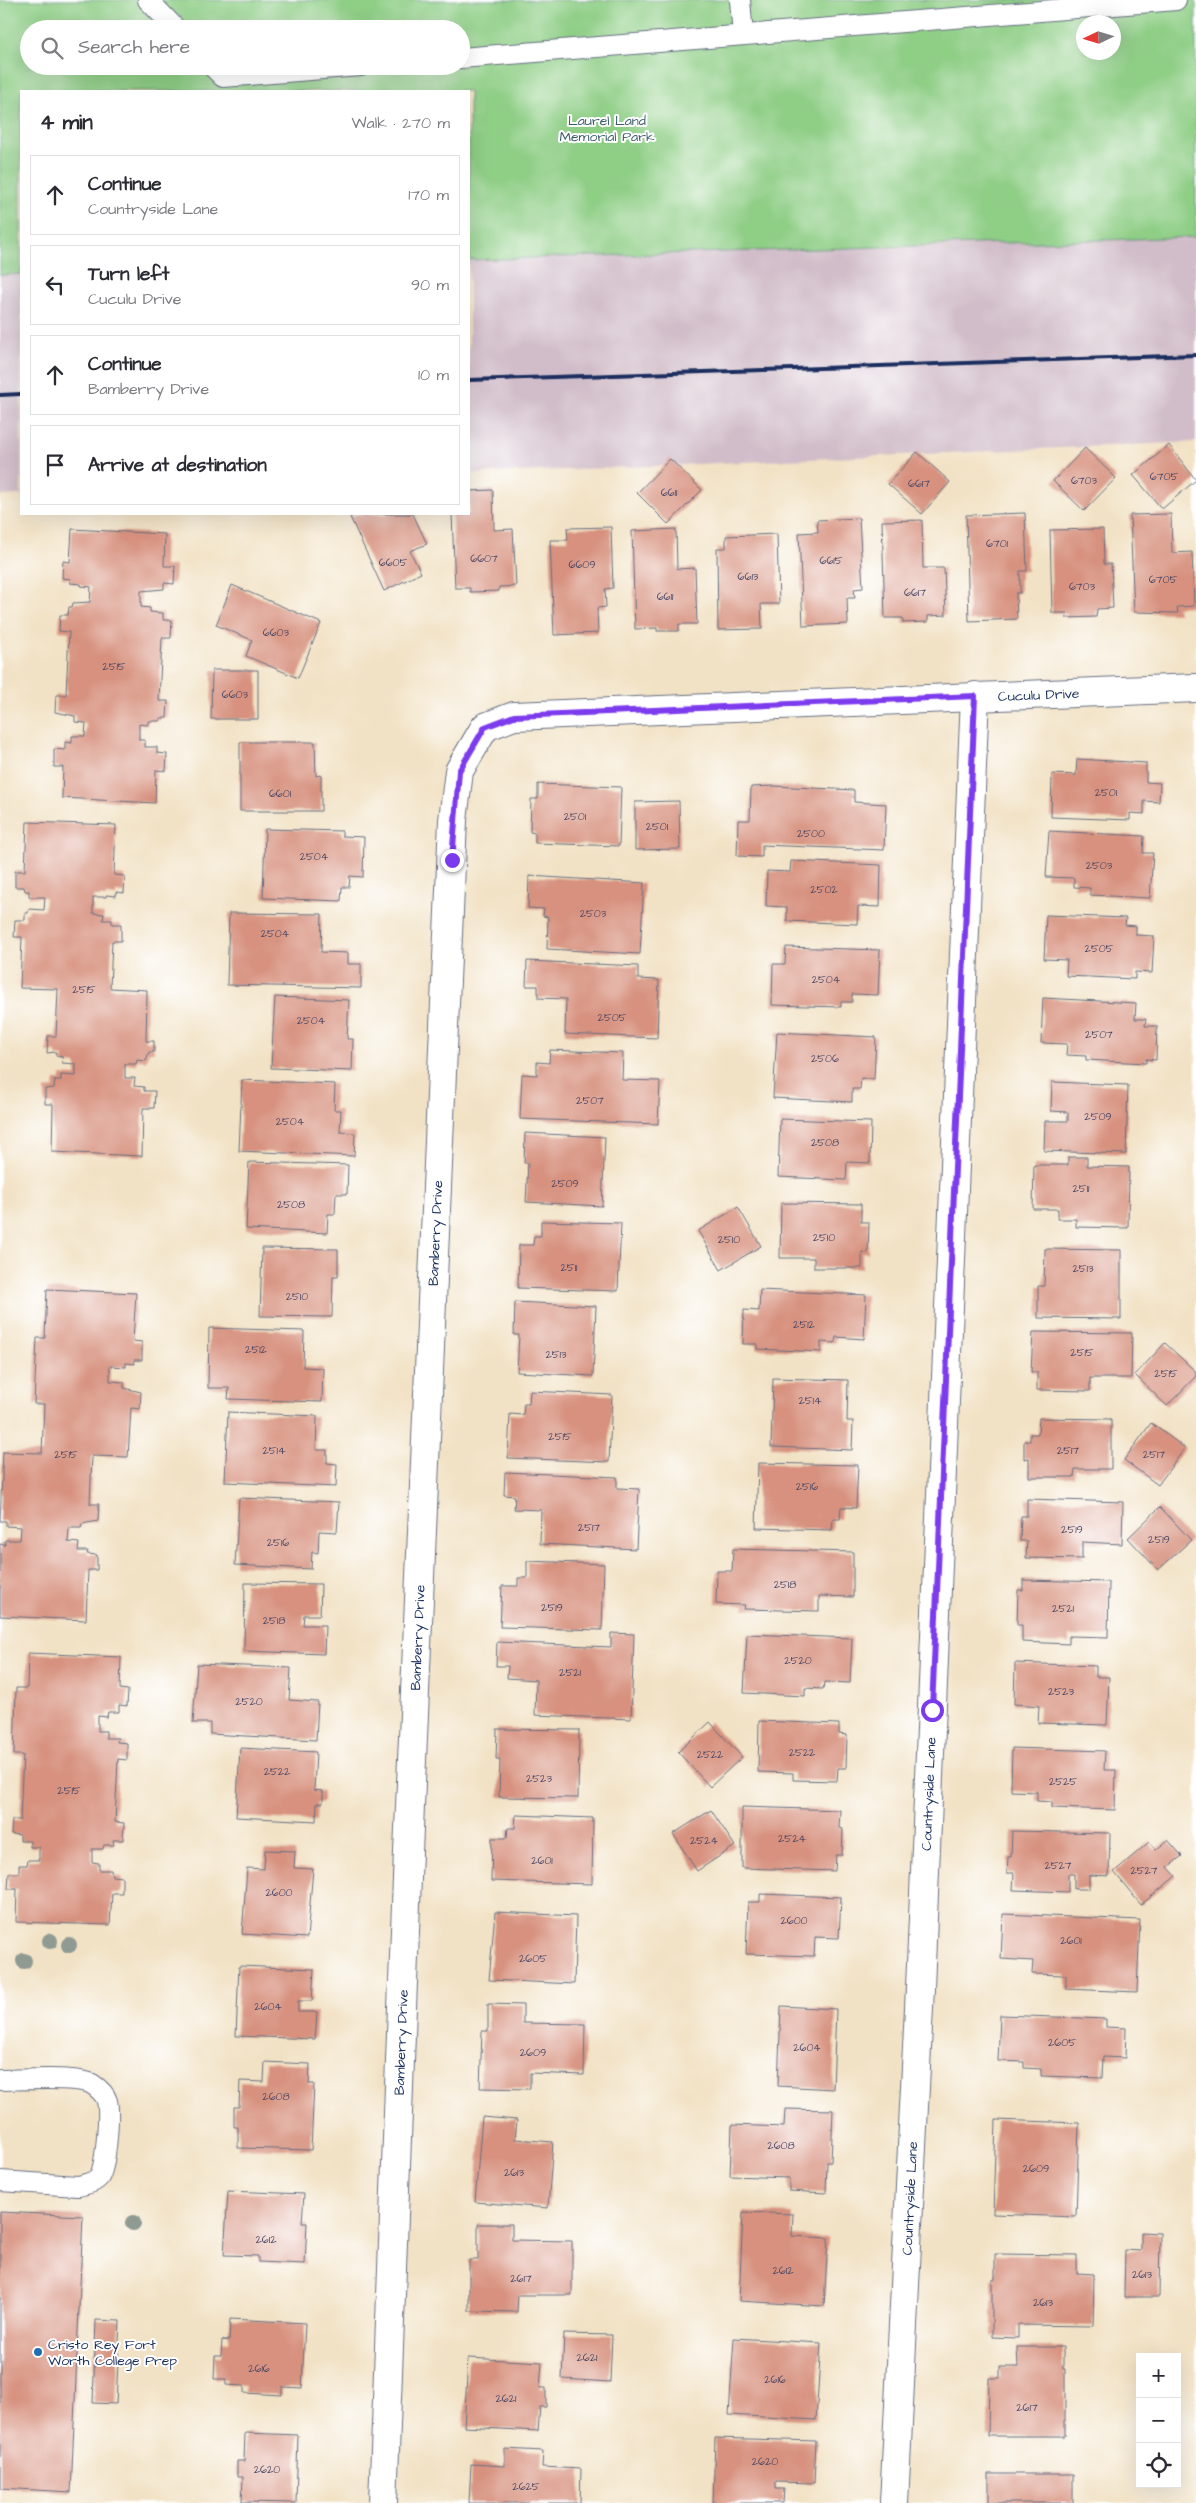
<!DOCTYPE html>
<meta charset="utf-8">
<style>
:root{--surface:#fff;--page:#f2f2f3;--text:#2b2b33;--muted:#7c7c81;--line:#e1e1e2}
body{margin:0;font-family:"Architects Daughter",sans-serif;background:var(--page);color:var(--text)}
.controls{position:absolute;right:15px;bottom:15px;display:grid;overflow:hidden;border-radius:0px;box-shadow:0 5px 20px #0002}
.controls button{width:45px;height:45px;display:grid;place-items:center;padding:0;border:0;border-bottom:1px solid var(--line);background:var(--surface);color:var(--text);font:25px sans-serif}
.compass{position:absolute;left:1076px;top:15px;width:45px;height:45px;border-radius:50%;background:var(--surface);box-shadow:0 5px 20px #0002;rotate:266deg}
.stop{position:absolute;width:15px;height:15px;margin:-11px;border:4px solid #7c3aed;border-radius:50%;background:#fff}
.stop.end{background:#7c3aed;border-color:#fff;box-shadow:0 1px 5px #0008}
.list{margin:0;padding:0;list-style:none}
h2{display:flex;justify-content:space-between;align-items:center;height:65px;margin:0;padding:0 20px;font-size:21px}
h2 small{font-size:16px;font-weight:400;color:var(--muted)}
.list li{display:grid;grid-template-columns:32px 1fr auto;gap:15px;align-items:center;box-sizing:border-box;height:80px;margin:0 10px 10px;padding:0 10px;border:1px solid var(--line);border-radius:0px}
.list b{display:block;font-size:19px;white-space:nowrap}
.list p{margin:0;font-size:16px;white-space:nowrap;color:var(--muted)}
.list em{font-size:16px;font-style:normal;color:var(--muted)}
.icon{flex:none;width:28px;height:28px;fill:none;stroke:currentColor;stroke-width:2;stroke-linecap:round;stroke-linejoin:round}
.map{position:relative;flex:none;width:1196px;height:2503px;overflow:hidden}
.search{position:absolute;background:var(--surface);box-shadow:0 5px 20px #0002;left:20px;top:20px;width:450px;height:55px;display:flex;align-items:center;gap:12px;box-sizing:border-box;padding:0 18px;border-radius:28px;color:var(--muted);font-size:19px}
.panel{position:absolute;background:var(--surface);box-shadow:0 5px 20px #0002;left:20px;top:90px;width:450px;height:425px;border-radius:0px}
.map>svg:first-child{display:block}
.industrial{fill:#d1bdc9}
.green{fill:#8ece85;stroke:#547e72;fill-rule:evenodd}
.building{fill:#d7917e}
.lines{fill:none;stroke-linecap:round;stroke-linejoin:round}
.service-casing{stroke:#666e82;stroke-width:22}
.minor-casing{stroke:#666e82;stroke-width:30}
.service{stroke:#fff;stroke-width:20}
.minor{stroke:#fff;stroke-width:28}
.rail{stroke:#1b2f5e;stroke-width:4}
.tree{fill:#8f9a93}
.route{stroke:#7c3aed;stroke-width:6}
.poi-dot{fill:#1f6fb2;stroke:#fff;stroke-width:2}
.labels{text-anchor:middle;stroke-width:4;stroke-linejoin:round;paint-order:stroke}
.number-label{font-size:11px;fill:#4a4866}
.park-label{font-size:14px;fill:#3e5f6a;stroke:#fff}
.street-label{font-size:14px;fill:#1b2f5e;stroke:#fff}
.poi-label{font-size:14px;fill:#1b2f5e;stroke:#fff;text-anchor:start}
</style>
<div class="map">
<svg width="1196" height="2503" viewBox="0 0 1196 2503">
<rect width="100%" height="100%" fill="#fff"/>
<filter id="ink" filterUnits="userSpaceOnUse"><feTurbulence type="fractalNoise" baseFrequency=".02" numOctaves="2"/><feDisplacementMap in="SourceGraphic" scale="10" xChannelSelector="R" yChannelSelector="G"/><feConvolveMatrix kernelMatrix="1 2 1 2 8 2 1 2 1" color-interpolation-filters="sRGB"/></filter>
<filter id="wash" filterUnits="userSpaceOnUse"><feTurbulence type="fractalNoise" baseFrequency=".0096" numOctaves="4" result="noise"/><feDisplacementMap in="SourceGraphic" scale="20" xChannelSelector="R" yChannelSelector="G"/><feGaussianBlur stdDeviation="1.12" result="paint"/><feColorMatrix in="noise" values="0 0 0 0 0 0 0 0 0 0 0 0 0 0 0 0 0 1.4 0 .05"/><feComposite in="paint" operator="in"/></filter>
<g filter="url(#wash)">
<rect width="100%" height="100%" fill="#f2e2c5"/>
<!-- industrial -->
<path class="industrial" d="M1196,237V442L469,474V260Z
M21,274V495L0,496V275Z"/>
<!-- green -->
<path class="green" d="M0,0H1196V237L469,260V91H21V274L0,275ZM1084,22H1114V52H1084ZM29,29H461V66H29Z"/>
<g id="blocks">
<!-- building -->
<path class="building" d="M1169,445L1196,480L1162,509L1133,475Z
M1085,448L1116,478L1084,511L1053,481Z
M917,452L950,482L922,514L888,484Z
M670,459L702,490L668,524L637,493Z
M493,490L494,530L513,529L516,586L499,587V591L470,592V588H455L452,514H469V491Z
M1025,513L1027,571H1020V593H1016L1017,619L969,621L966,515Z
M358,514H413L427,544L410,551L421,573L384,591L350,517Z
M1171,514L1172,553L1192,552L1194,606L1177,607L1178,613L1134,612L1130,515Z
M859,518L863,588L854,589L855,598H847L848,624L803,626L799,533L818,532L817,520Z
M922,520L923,568H944L946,615L928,616V622L903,623V618H885L882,521Z
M611,527L613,588L605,589L606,607L597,608L598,633L554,635L550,540H568L567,528Z
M72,529L165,534L164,566H175L174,584L164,583V589L141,591V607L150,608V612L163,613V620H172L171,638H162L159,701H168L167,718H160V721H148V725L139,724V740H145V747H157V753L167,754L166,771L156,770L155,803L62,798L63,767H54V749L65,750V742L72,743V736H85L86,723L75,722V716L55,712L56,695H66L69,632L59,631L60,615H68L69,607H72L73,603L90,602L91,587L81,586V584L70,583L71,579L62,578L63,561L70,562Z
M676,529L677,569L695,568L697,624H679V631H657V628L635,629L632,531Z
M1103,529L1104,564H1111L1113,608L1097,609L1096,617L1066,618L1067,613H1052L1050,530Z
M777,534L779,604H761L762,629L718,630L717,548H726V536Z
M232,585L321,623L298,678L246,656L252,640L216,625Z
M212,670H258V719H211Z
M240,742H315L316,776L321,775V811H240Z
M1077,759L1146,763V782L1160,783L1159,802L1144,801V814L1130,813V820L1051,817L1052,774L1076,775Z
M538,784L621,787L619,846L535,843V833L530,832L531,799H538Z
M774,786L854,790V802L886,804L884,850L762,845V857L737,856L738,820H750L751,787Z
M679,801L680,849L635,850V802Z
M27,822L116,825L114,875L125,876L124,893L116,892V896L106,895V897H93V913L104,914L103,920H112V924H121V941H112L110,988L147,990L146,1041H154V1052H149L146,1061L137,1060L136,1064H125V1078H135L134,1086L144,1087V1091H155L154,1108H143L142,1156L52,1152L53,1104H45V1089L54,1088L55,1080H61V1075L76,1076V1064L62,1063L63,1057L56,1056V1052L47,1053L48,1036H56L58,989L20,988L22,937H14L15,920H25V913H28L29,909L44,910L45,897H29V891H25L24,887H15V871H25Z
M265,829L342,831V836L364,837L363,877L350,876L349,887H342L341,901L263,898Z
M1049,831L1144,836L1143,853H1153L1150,898L1090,895V888L1074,887V878L1046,877Z
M791,861L881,865L880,907L858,906L857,924L787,921V907L766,906L767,871L790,872Z
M529,876L644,883L640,954L547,949L548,917L543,916L544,909L528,908Z
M229,913L322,914L321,952L348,953V964H361V988L227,985Z
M1046,915L1126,918L1125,925L1136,926V935L1154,936L1152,973L1135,972V979L1066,976L1067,960L1044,959Z
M786,947L880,950L878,995L852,994V1002H841V1007L772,1005L773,964H785Z
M527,961L638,966V979L659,980L657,1038L565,1034L566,999L538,998V986H526Z
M275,997L349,1000L347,1039H353L352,1071L271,1068Z
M1043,998L1136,1003L1135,1019H1146L1145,1026H1157L1156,1060L1146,1059V1063L1086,1060V1056L1066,1055L1067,1044L1041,1043Z
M777,1032L876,1037L874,1079L861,1078L860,1089H852V1102L773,1098Z
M550,1050L623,1053L622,1080L660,1081L658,1124L520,1119L522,1074L537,1075V1062L549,1063Z
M242,1080L335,1084L334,1110H341L340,1132L355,1133L354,1156L239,1151Z
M1052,1082L1128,1085L1126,1154L1044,1151L1045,1121H1068V1112L1051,1111Z
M780,1119L871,1122L870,1163L847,1162L846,1180L778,1177Z
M525,1133L605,1137L602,1206L526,1202L528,1163H524Z
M1068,1157H1087V1166L1129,1167L1128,1228L1076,1227V1219H1058V1209H1033L1034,1165H1068Z
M249,1162L348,1165L347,1194H336L335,1214H328L327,1233L246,1229Z
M781,1203L861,1204V1222H869L868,1253L862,1252V1268H814V1258H780Z
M738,1207L761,1246L721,1270L698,1231Z
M541,1221L621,1223L618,1291L518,1288L519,1245H533L534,1236H541Z
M262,1248L338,1249V1276H333L332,1317L260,1316Z
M1045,1249L1121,1250V1319L1038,1318V1286H1044Z
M47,1289L136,1293L133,1341L142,1342V1360H134L135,1364L126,1363V1367L110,1366V1381L124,1382V1388L141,1392L140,1409L131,1408L128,1457L92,1456L90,1504H99L98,1521L82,1524L81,1528H69L68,1542L79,1543L78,1551H88L87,1554L97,1555V1570H88L86,1620L0,1616V1544L5,1545V1540H20L21,1527L6,1526V1521H0L3,1452L42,1453L44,1404H34L37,1338H45Z
M760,1290L866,1295L864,1339L836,1337L835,1343L821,1342V1352L757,1349V1344H743L744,1310L759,1311Z
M515,1302L596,1306L593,1376L517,1372L519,1335H514Z
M209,1328L304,1331L303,1367L323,1368L322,1402L228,1399L229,1388H208Z
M1033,1332L1132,1333L1131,1378H1090V1391L1037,1390V1372H1031Z
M1165,1343L1196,1372V1376L1167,1406L1135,1375Z
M773,1378L848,1380L847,1421H853L852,1450L771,1447Z
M530,1391L612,1395L609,1462L508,1458L510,1414L523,1415L524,1404H529Z
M228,1412L317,1416L316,1450H327V1463L337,1464L336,1487L225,1482Z
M1039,1418L1111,1419V1469H1075L1074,1477H1029V1458L1024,1459V1441H1030V1434H1038Z
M1151,1423L1185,1448L1158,1485L1124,1460Z
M758,1463L858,1465L856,1508L841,1507L840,1519H833L832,1530L756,1528Z
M505,1472L617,1477V1488L639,1489L636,1549L540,1544L541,1510L514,1509L515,1496L504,1495Z
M239,1498L339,1502L337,1532L319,1531L318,1553L312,1552L311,1569L235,1565Z
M1027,1499L1123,1502L1122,1544L1082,1542V1559L1026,1558L1027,1541H1020L1021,1516H1027Z
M1160,1507L1191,1540L1158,1570L1128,1538Z
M733,1549L853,1552V1597L819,1596V1611L744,1609L745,1605L716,1604L717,1571H732Z
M527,1561L604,1564L602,1630L500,1627L502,1586H518V1578H527Z
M1023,1580L1109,1582L1108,1637L1069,1636V1644L1022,1642V1625H1017L1018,1590H1023Z
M245,1583L321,1584L320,1615H304L303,1625H325L324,1654L244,1651Z
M611,1633L634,1634L631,1719L535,1715L536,1680L507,1678L508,1666H496L497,1642L611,1647Z
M747,1634L852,1638L850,1683L824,1682L823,1689L805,1688V1696L744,1693Z
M28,1653L121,1657L120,1689L128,1690L127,1706L119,1705V1712H108L107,1717L98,1716V1731H106V1738H118L117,1742L127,1743V1760L118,1759L115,1822L124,1823L123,1840H113L114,1845H104L103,1849H92V1862L99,1863V1870H111L112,1876L122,1877V1893H112L110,1925L16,1922L17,1889H8L9,1873H19V1865H27L28,1860H39V1847H30V1841H20V1835L11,1834L12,1820H20L23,1755H14L16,1688H27Z
M1015,1663L1096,1666V1677H1109L1107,1725L1038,1723L1039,1706L1014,1704Z
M197,1664L291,1668L289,1700L318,1702L316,1740L210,1734V1723H193Z
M759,1721L839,1724V1734L847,1735L846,1768H838L837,1781L793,1780V1773L758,1772Z
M710,1722L742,1757L710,1787L678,1752Z
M497,1729L579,1730L578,1798L499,1797L500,1759H496Z
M240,1748L316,1752L314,1790L323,1791V1803H317L316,1821L236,1817Z
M1012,1748L1105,1751L1104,1770H1116L1115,1810L1052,1808V1802L1037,1801V1792L1011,1791Z
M742,1807L840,1810L839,1828L843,1829L842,1855H836L835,1871L742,1868Z
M711,1810L735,1846L697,1871L673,1834Z
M516,1815L593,1818L592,1884L491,1881L492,1838H507L508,1828H515Z
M1012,1831L1110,1833L1109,1876L1089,1875V1889H1074V1874H1068V1892L1013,1890L1014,1873H1007L1008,1857H1011Z
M1168,1840L1182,1856L1168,1867L1176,1876L1141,1905L1114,1872L1149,1842L1156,1850Z
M265,1850L295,1851L294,1868L313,1869L307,1938L242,1934L247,1868L264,1869Z
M760,1894L841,1897L839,1938L815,1937L814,1956L746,1954L748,1902H760Z
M495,1912L576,1916L574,1984L489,1980Z
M1003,1914L1140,1920L1137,1992L1066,1989V1975L1032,1974L1033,1961L1001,1959Z
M239,1966L314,1969L312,2001H298V2012H317L315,2039L236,2036Z
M488,2004L523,2005V2023L585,2024L584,2075L530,2073V2089L480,2088L482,2031H488Z
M781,2006L836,2009L833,2089L778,2086Z
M1000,2015L1106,2019V2027L1126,2028L1125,2058L1103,2057L1102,2078L1041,2076V2069L1024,2068V2062L998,2061Z
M265,2062L310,2064L309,2084H314L311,2150L238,2148V2127H234V2107H239L240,2081L264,2082Z
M785,2109L833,2110L831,2162H827L826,2193L789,2191V2178L730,2176L732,2125L784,2127Z
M482,2117L517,2120L515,2139L553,2142L548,2208L475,2202Z
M996,2120L1079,2123L1076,2217L993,2214Z
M228,2191L304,2194L302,2223H307L305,2264L258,2262V2256L224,2255Z
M0,2212L83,2216L71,2492L0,2488Z
M743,2212L793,2214L792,2236L828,2238L824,2306L739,2301Z
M478,2224H512V2240L572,2241V2295H518L517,2312L469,2311V2260H478Z
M1141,2232L1160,2233L1159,2297H1124L1125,2250L1141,2251Z
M995,2254L1077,2255V2273L1094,2274L1093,2326L1018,2325V2338L992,2337V2279H995Z
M230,2319L305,2323L302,2388L282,2387V2395L244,2393V2386L226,2385V2379H214L215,2356H221L222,2340L229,2341Z
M96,2320L120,2321L116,2404L93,2403Z
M564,2334L612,2335L610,2382L562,2379Z
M734,2338L821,2343L816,2420L729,2415Z
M1017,2347H1063V2369H1065V2436H988L989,2378H1000V2367H1018Z
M468,2358L542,2362L540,2388H546V2407H540L538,2431L464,2427Z
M245,2433L298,2435L296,2503L242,2502L243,2477H237V2461H244Z
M715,2438L816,2441L814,2483L776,2482V2489H784L783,2503H713Z
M505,2449L543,2451L542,2467L581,2469L580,2503H469L471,2464L505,2466Z
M989,2474H1073V2503H989Z"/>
</g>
</g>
<g filter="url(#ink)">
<use href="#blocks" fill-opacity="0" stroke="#666e82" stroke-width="1"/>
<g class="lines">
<!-- service casing -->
<g class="service-casing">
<path id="service" d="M148,0L176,29
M740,0L743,35
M461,58L1176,0
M212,66L223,77L360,66
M0,2080C20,2080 77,2076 92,2084C98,2088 105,2094 107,2101C110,2113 106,2167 99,2177C94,2183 86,2184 78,2186L0,2181"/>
</g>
<!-- minor casing -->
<g class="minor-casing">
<g id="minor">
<path id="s1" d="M383,2503L408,1852L453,820L459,771L485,727L514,716L1196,688"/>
<path id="s2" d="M894,2503L920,1988L975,696"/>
</g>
</g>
<!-- service -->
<use href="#service" class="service"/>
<!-- minor -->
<use href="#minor" class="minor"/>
<!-- rail -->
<path class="rail" d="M469,380L1196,355
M0,395L21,394"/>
</g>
<!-- trees -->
<g class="tree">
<circle cx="50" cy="1941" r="8"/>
<circle cx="69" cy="1945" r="8"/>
<circle cx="24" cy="1961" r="8"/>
<circle cx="133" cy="2223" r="8"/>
</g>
</g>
<g class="lines" filter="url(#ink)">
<!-- route -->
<path class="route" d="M452,860L459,771L485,727L514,716L975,696L932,1710"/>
</g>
<!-- markers -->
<circle class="poi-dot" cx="38" cy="2352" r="5"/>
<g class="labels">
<!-- number labels -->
<g class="number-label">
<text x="1164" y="480">6705</text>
<text x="1084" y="484">6703</text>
<text x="919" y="487">6617</text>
<text x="669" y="496">6611</text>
<text x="997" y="547">6701</text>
<text x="484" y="562">6607</text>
<text x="831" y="564">6615</text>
<text x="393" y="566">6605</text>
<text x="582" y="568">6609</text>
<text x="748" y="580">6613</text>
<text x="1163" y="583">6705</text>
<text x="1082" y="590">6703</text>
<text x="915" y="596">6617</text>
<text x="665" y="600">6611</text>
<text x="276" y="636">6603</text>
<text x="114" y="670">2515</text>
<text x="235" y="698">6603</text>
<text x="1106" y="796">2501</text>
<text x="280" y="797">6601</text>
<text x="575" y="820">2501</text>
<text x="657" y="830">2501</text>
<text x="811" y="837">2500</text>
<text x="314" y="860">2504</text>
<text x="1099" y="869">2503</text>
<text x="824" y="893">2502</text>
<text x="593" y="917">2503</text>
<text x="275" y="937">2504</text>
<text x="1099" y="952">2505</text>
<text x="826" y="983">2504</text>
<text x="84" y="993">2515</text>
<text x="612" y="1021">2505</text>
<text x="311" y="1024">2504</text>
<text x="1099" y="1038">2507</text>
<text x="825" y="1062">2506</text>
<text x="590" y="1104">2507</text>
<text x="1098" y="1120">2509</text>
<text x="290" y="1125">2504</text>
<text x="825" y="1146">2508</text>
<text x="565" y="1187">2509</text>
<text x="1081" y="1192">2511</text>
<text x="291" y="1208">2508</text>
<text x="824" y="1241">2510</text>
<text x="729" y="1243">2510</text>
<text x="569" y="1271">2511</text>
<text x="1083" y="1272">2513</text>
<text x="297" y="1300">2510</text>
<text x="804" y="1328">2512</text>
<text x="256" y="1353">2512</text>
<text x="1082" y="1356">2515</text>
<text x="556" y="1358">2513</text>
<text x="1166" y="1377">2515</text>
<text x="810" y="1404">2514</text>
<text x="560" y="1440">2515</text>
<text x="274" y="1454">2514</text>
<text x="1068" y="1454">2517</text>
<text x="66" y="1458">2515</text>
<text x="1154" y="1458">2517</text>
<text x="807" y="1490">2516</text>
<text x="589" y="1531">2517</text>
<text x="1072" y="1533">2519</text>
<text x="1159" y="1543">2519</text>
<text x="278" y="1546">2516</text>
<text x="785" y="1588">2518</text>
<text x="552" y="1611">2519</text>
<text x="1063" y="1612">2521</text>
<text x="274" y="1624">2518</text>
<text x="798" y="1664">2520</text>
<text x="570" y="1676">2521</text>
<text x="1061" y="1695">2523</text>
<text x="249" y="1705">2520</text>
<text x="802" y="1756">2522</text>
<text x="710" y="1758">2522</text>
<text x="277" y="1775">2522</text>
<text x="539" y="1782">2523</text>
<text x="1063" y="1785">2525</text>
<text x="69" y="1794">2515</text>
<text x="792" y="1842">2524</text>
<text x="704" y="1844">2524</text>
<text x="542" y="1864">2601</text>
<text x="1058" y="1869">2527</text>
<text x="1144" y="1874">2527</text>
<text x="279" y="1896">2600</text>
<text x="794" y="1924">2600</text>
<text x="1071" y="1944">2601</text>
<text x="533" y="1962">2605</text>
<text x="268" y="2010">2604</text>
<text x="1062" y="2046">2605</text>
<text x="807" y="2051">2604</text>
<text x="533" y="2056">2609</text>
<text x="276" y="2100">2608</text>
<text x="781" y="2149">2608</text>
<text x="1036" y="2172">2609</text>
<text x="514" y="2176">2613</text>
<text x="266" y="2243">2612</text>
<text x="783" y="2274">2612</text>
<text x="1142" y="2278">2613</text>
<text x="521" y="2282">2617</text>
<text x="1043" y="2306">2613</text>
<text x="587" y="2361">2621</text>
<text x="259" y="2372">2616</text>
<text x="775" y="2383">2616</text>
<text x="506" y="2402">2621</text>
<text x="1027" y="2411">2617</text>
<text x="765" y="2465">2620</text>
<text x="267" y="2473">2620</text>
<text x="526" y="2490">2625</text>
</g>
<!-- park labels -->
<g class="park-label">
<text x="607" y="125">Laurel Land<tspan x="607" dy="16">Memorial Park</tspan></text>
</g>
<!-- street labels -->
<g class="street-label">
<text dy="5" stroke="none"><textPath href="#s1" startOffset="2341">Cuculu Drive</textPath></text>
<text dy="5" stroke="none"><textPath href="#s1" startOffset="1271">Bamberry Drive</textPath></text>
<text dy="5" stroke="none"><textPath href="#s1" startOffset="866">Bamberry Drive</textPath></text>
<text dy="5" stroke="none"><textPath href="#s2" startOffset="710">Countryside Lane</textPath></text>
<text dy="5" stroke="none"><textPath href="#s1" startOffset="461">Bamberry Drive</textPath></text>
<text dy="5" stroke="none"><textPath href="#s2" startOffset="305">Countryside Lane</textPath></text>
</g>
<!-- poi labels -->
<g class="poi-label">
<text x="48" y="2349">Cristo Rey Fort<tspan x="48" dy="16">Worth College Prep</tspan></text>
</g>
</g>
</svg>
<div class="controls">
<button>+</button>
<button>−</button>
<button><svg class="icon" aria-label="locate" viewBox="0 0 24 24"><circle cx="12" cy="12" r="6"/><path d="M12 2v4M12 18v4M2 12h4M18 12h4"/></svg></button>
</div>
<svg class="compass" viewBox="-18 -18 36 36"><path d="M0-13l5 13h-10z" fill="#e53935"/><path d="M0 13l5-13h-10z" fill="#7c7c81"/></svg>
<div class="stop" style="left:932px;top:1710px"></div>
<div class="stop end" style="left:452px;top:860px"></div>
<div class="search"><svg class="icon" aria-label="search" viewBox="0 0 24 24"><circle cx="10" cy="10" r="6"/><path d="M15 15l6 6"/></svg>Search here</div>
<section class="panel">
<h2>4 min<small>Walk · 270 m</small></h2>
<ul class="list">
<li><svg class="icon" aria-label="ahead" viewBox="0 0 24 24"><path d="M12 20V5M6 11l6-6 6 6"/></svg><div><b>Continue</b><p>Countryside Lane</p></div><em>170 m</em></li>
<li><svg class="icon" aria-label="left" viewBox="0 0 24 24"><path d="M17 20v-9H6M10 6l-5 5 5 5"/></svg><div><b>Turn left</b><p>Cuculu Drive</p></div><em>90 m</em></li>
<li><svg class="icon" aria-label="ahead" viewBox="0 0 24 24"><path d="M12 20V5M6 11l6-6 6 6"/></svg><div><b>Continue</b><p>Bamberry Drive</p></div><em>10 m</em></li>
<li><svg class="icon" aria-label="arrive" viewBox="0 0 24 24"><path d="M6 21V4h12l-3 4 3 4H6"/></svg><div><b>Arrive at destination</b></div></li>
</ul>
</section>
</div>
